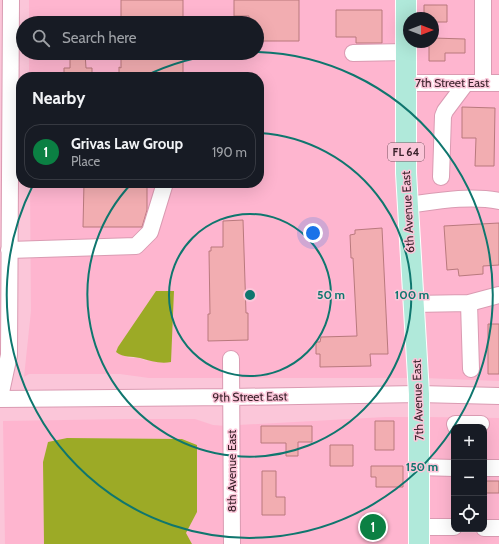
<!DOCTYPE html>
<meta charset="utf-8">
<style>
:root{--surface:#171b24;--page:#20242c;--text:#f1f3f6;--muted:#9ea1a6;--line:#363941;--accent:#0b8043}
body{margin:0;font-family:Cabin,sans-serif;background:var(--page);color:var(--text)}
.controls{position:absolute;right:12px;bottom:12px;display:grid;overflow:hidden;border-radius:8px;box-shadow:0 4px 16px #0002}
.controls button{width:36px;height:36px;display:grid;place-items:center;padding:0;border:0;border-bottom:1px solid var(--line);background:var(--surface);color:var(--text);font:20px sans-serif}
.compass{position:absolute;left:403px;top:12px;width:36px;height:36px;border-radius:50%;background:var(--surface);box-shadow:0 4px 16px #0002;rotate:90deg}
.you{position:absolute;left:313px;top:233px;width:14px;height:14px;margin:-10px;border:3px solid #fff;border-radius:50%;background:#1a73e8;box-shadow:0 0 0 6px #1a73e833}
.badge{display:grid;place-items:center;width:26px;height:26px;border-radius:50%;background:var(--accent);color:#fff;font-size:13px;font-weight:700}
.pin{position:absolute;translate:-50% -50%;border:2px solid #fff;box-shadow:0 1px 4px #0006}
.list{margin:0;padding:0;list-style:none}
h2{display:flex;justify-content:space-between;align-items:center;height:52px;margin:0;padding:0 16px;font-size:17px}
h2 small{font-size:13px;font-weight:400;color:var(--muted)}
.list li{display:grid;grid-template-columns:26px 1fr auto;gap:12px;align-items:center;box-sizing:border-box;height:56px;margin:0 8px 8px;padding:0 8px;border:1px solid var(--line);border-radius:16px}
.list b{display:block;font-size:15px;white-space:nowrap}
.list p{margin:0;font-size:13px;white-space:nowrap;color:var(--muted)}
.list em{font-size:13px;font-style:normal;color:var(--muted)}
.icon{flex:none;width:22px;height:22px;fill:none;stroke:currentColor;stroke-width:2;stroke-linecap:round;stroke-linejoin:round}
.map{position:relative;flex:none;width:499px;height:544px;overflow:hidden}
.search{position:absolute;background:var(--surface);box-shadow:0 4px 16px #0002;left:16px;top:16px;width:248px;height:44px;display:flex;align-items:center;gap:10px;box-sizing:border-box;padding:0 14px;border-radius:22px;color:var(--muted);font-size:15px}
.panel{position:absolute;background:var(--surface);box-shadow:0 4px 16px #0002;left:16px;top:72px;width:248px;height:116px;border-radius:16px}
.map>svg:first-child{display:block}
.built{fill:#feb5cf;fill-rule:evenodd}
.water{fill:#9caa26}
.building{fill:#f2adb1;stroke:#b9797d}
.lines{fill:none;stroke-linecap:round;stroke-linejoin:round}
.minor-casing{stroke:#da9bb2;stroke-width:18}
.major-casing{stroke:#fff;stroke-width:22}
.minor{stroke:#fff;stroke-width:16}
.major{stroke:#b0e9da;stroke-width:20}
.ring{fill:none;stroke:#0f766e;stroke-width:2}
.labels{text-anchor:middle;stroke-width:3;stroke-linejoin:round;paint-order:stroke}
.shield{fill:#fbc6d9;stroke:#74535f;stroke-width:1}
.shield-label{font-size:11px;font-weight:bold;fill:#3a222b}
.street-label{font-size:12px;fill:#3a222b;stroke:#fbc6d9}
.centre{fill:#0f766e;stroke:#fbc6d9;stroke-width:2}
.ring-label{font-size:12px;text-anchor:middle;font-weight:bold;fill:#0f766e;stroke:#fbc6d9;stroke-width:3;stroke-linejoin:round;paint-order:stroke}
</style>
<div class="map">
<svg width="499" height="544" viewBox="0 0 499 544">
<rect width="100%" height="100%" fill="#fbc6d9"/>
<!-- built -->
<path class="built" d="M29,0H400L412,378H149L120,374H29L24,377L31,311L30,183H259V77H29V53H257V23H29ZM156,292L147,361L139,358H129L116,352Z
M412,0H476L477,77H412V42H433V18H412Z
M489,0H499V77H489Z
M499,88V381L425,378L411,89Z
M385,417H413V544H238V425Z
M426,417L499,418V522H484V427H454V522L426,521Z
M126,419H195L213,425L226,426V544H192L186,533L197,512V445L182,439L67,438L48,443L43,462L44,544H5L3,421Z
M426,532L499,533V544H426Z"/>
<!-- water -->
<path class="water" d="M156,291H174L171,362C160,364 151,361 140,358C131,356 124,358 116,352L118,347Z
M67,438L182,439L197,445V512L186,533L192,544H44L43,462L48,442Z"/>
<!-- building -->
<path class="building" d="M121,0H183V23H121Z
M234,0H299V41H257V23H249V16H234Z
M424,5H447V22H433V18H424Z
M336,10H382V43H356V37H336Z
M433,38L465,39V53H445V61H429V42H433Z
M70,53H85L86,68H92V77H64V68H70Z
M121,53H183V77H119V67L121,68Z
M462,107L495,108L494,166H475L476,138H462Z
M84,183H147V210L142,227H83Z
M243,220L246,313H248V340L208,341V314H210L209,251H211V247H223V221Z
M499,223V265L483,266V274L459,276L458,269L447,270L444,226Z
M382,228L388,354H370L371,366L320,367V354H316V342H320L321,337L357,336L353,258H351L350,235L355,234V230Z
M488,324H499V374H488Z
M375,421H394V450H375Z
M261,426H312V442H298V456H286V443H261Z
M330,445H353V466H330Z
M371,466H403V487H376V477H371Z
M262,471H276V497H285V515H262Z
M484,481H499V493H484Z
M364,515H382V539H364Z"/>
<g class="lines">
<!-- minor casing -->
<g class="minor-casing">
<path id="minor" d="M483,0V82
M353,53L406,52
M405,83H499
M441,177L443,116L445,111L466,83
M408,205C437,201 470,195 499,201
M9,250L136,246L150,232L165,183
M413,304L469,303
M231,359L232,544
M471,369L469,303L499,295
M0,397L9,355L11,0
M0,399L232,397L419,394L499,396
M456,427L455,424H481
M419,467L454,468
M484,468H499
M419,527H454
M484,528H499"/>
</g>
<!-- major casing -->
<g class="major-casing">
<path id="major" d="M406,0V173L419,394V544"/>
</g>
<!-- minor -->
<use href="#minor" class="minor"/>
<!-- major -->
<use href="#major" class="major"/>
</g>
<!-- distance rings -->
<g class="ring">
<circle cx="250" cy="295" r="81"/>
<path d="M260 133A162 162 0 1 1 132 183"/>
<path d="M143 77A243 243 0 0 1 227 53M258 52A243 243 0 1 1 33 185"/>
</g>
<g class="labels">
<!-- shield labels -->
<rect class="shield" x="388" y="143" width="36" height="18" rx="3"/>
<g class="shield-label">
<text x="406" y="156">FL 64</text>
</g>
<!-- street labels -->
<g class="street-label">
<text x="452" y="87">7th Street East</text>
<text transform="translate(408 212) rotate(-93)" y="4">6th Avenue East</text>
<text transform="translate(250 397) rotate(-1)" y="4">9th Street East</text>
<text transform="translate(418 400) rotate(-92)" y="4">7th Avenue East</text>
<text transform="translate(232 471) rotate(-90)" y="4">8th Avenue East</text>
</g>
</g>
<circle cx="250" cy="295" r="6" class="centre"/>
<g class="ring-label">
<text x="331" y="299">50 m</text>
<text x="412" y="299">100 m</text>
<text x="422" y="471">150 m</text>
</g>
</svg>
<div class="controls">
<button>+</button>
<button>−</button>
<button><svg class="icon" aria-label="locate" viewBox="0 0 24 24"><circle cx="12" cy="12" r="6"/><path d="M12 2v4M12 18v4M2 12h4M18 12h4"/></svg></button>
</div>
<svg class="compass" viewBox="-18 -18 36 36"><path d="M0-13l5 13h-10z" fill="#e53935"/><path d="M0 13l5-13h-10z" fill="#9ea1a6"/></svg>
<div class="you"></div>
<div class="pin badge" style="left:373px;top:527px">1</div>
<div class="search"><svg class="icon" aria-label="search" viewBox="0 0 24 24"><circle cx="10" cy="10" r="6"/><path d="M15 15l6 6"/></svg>Search here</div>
<section class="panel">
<h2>Nearby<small></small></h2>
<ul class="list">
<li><span class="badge">1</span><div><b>Grivas Law Group</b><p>Place</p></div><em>190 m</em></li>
</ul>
</section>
</div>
